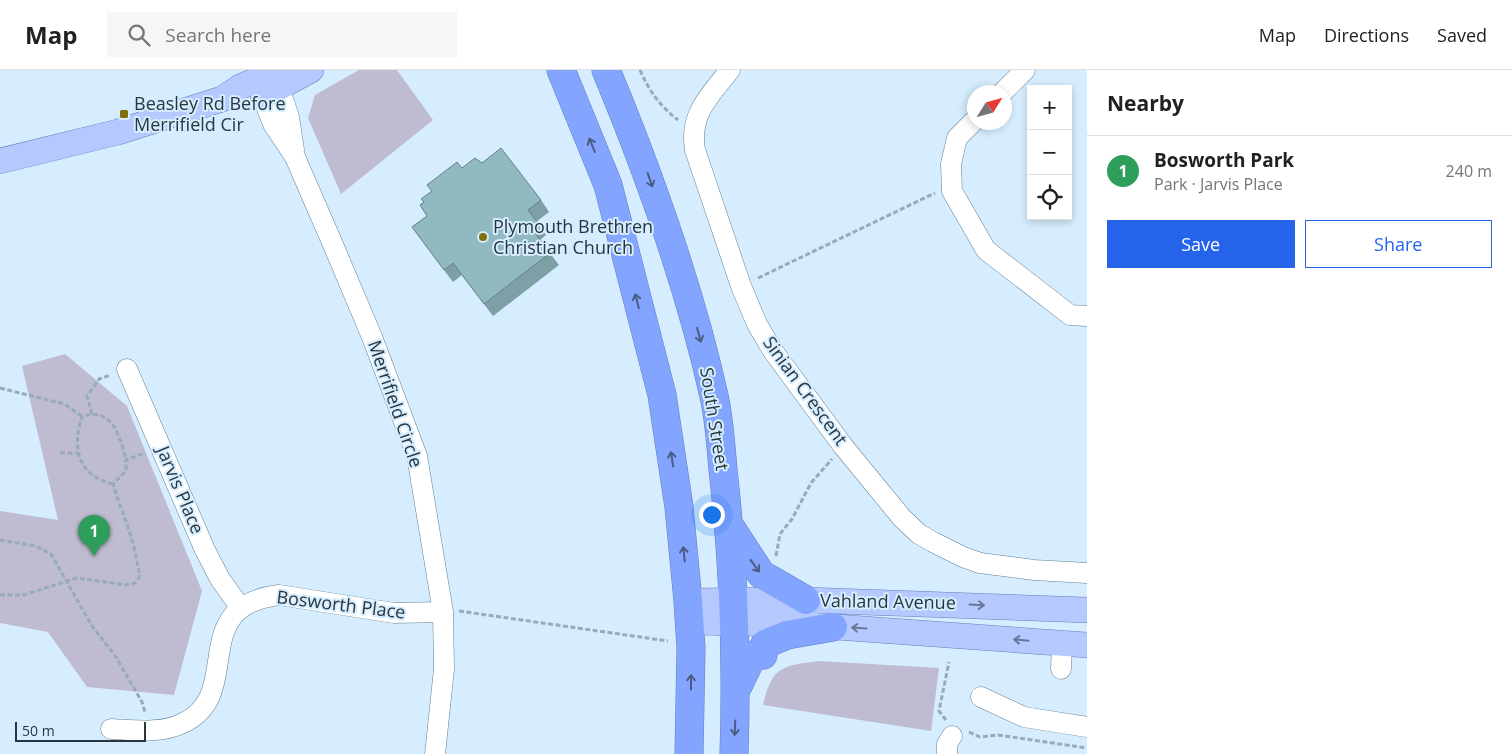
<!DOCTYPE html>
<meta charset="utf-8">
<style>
:root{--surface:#fff;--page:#f6f6f6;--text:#202124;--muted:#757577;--line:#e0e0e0;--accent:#2563eb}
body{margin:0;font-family:"Open Sans",sans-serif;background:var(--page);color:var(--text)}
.controls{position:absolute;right:15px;top:15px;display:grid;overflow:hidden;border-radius:0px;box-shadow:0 2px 8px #0003}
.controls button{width:45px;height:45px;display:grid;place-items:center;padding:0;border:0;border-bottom:1px solid var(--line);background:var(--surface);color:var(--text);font:25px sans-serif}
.compass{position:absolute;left:967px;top:15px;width:45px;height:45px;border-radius:50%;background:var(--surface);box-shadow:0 2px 8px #0003;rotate:53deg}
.scale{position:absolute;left:15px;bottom:12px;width:131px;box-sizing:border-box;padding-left:5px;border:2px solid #2a363e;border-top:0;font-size:14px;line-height:18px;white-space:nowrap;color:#2a363e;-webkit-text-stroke:4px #d5edfe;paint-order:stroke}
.you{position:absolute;left:711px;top:444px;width:18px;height:18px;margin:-12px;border:4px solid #fff;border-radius:50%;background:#1a73e8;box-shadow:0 0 0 8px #1a73e833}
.badge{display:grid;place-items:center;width:32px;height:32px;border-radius:50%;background:var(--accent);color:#fff;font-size:16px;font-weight:700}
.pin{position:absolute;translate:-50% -41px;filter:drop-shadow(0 1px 2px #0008)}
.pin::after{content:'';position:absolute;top:26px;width:18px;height:15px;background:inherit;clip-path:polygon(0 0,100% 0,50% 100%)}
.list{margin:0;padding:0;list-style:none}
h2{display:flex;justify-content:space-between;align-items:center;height:65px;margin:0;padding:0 20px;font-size:21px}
h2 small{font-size:16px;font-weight:400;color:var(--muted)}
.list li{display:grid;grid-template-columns:32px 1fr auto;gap:15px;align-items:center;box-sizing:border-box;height:70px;padding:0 20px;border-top:1px solid var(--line)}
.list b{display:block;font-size:19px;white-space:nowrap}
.list p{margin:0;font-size:16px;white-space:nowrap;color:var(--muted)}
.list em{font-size:16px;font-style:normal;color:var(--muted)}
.actions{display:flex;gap:10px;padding:15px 20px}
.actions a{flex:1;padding:11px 0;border:1px solid var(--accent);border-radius:0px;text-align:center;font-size:18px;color:var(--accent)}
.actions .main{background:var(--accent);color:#fff}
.icon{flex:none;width:28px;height:28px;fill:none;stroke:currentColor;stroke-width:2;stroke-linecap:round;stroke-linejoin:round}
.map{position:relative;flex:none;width:1087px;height:684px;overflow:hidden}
header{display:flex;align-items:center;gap:30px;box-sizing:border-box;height:70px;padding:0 25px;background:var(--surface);border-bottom:1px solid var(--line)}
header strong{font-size:24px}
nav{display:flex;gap:28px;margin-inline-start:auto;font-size:18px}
.search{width:350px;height:45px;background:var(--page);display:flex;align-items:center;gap:12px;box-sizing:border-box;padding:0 18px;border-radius:0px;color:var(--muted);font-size:19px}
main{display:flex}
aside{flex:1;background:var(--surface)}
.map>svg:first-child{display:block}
.green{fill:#bfbbd0}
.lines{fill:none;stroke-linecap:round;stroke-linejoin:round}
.minor-casing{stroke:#637f92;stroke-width:21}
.major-casing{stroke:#647ebb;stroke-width:26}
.highway-casing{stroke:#647ebb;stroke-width:29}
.path{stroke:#97abb9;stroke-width:3;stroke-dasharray:5 2.5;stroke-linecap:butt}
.minor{stroke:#fff;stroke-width:20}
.major{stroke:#b5c9ff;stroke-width:25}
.highway{stroke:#84a5ff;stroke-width:28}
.wall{fill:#7d9fa5}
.building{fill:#91b9c0;stroke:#668286}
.oneway{stroke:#4a5d82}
.oneway2{stroke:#697895}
.poi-dot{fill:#7f6f0d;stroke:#d5edfe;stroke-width:2}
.labels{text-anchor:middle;stroke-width:4;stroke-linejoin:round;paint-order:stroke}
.poi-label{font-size:18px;fill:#2a363e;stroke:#d5edfe;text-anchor:start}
.street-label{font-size:18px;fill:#2a363e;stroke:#d5edfe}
</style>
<header>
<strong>Map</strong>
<div class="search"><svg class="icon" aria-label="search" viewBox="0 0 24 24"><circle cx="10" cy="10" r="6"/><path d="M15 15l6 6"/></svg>Search here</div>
<nav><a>Map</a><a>Directions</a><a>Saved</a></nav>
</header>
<main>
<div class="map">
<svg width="1087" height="684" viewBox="0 0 1087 684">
<rect width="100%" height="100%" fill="#d5edfe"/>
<!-- green -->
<path class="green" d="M359,0H397L433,50L341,124L308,48L315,25Z
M65,284L127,336L202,521L174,625L87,617L48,562L0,553V441L58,450L22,296Z
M819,591L939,598L931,661L763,635C772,596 782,596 819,591Z"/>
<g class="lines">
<!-- minor casing -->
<g class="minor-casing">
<path id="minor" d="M730,0C709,26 689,45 695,80L741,216L757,254L773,281L843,376L902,448L919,464L933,472L963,487L980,493L1034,500L1087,503
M275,5L289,47L294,80
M257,12L273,54L295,87L334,177L372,267L417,386L443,542L444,599L435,684
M1003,22L1025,0
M974,51L957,68L951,94L952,121L986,180L1070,245L1087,246
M127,299L205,480L220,509L240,537
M1061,599L1062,574
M981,627L1024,647L1087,657
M111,659C133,660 162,664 183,653C246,624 185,536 279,525L394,543L443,542
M947,684V674L952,666"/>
</g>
<!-- major casing -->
<g class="major-casing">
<path id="major" d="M263,26L311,0
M0,91L118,62L222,29L240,17L279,0
M688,531L806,530L1087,540
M690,552L794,554L1087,575"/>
</g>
<!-- highway casing -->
<g class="highway-casing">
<path id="highway" d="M561,0L608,115L662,325L679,437L688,531L691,578L689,684
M606,0C650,106 689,214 714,326C720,352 721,382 724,409C734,501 737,592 734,684
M731,458L761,504L806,530
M738,616L753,585H763L765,574L787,565L833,557"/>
</g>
<!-- path -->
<path class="path" d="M640,0C649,21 660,36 678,50
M758,208L935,123
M0,318L64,334L82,346
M92,344L87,326L99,309L111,305
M60,383H78
M113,414C77,405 72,378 82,346C114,338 119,366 126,389
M0,470L36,476L51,484L92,556L116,587L142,632L145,642
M776,486L780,464L792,449L811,413L832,389
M0,525H23L77,508L126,515L135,513L140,506C137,493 135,479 131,467C126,449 118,432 113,414L126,401V390L145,383
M459,541L668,571
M946,650L939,641L949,592
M969,662L980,667L998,665L1087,678"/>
<!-- minor -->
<use href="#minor" class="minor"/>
<!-- major -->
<use href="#major" class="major"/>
<!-- highway -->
<use href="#highway" class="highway"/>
</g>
<!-- wall -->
<path class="wall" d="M482,93L541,130L549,142L536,152L546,165L540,170L559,195L493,246L462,205L453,212L412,157L427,146L420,135L462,98Z"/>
<!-- building -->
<path class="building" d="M501,78L541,130L528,140L538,153L531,158L550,183L484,234L453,193L444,200L412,157L427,146L420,135L424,132L421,129L432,121L427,115L457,92L462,98L475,88L482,93Z"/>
<!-- one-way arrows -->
<defs><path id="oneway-shaft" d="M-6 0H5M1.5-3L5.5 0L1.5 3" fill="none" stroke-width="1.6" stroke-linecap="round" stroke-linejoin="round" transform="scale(1.25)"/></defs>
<g class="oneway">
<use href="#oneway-shaft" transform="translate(592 75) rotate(-112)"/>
<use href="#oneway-shaft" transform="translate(650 110) rotate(71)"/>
<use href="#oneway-shaft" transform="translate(637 231) rotate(-104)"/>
<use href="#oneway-shaft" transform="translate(699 265) rotate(75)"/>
<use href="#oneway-shaft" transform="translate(672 389) rotate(-99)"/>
<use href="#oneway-shaft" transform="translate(684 484) rotate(-96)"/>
<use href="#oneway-shaft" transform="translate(755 496) rotate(54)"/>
<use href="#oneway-shaft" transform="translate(691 612) rotate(-90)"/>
<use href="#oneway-shaft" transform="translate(735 658) rotate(92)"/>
</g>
<g class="oneway2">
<use href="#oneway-shaft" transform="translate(977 535) rotate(3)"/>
<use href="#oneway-shaft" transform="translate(859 558) rotate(-176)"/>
<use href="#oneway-shaft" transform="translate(1021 570) rotate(-175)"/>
</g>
<!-- markers -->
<g class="poi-dot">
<rect x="119" y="39" width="10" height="10" rx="2.5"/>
<circle cx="483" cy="167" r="5"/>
</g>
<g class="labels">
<!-- poi labels -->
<g class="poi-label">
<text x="134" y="40">Beasley Rd Before<tspan x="134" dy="21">Merrifield Cir</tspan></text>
<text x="493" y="163">Plymouth Brethren<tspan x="493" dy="21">Christian Church</tspan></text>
</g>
<!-- street labels -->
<g class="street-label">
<text transform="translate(805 321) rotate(54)" y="6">Sinian Crescent</text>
<text transform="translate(395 334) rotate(71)" y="6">Merrifield Circle</text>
<text transform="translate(714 349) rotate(81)" y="6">South Street</text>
<text transform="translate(180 420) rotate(67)" y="6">Jarvis Place</text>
<text transform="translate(888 532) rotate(1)" y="6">Vahland Avenue</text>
<text transform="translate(341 535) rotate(7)" y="6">Bosworth Place</text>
</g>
</g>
</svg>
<div class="controls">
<button>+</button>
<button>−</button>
<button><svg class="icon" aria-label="locate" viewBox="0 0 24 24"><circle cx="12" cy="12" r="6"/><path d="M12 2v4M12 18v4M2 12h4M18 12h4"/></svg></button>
</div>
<svg class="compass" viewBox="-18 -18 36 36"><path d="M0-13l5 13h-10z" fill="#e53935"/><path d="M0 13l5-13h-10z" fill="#757577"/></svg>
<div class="scale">50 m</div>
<div class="you"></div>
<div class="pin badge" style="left:94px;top:486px;background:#2e9e5b">1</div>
</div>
<aside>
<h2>Nearby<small></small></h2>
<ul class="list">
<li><span class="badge" style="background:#2e9e5b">1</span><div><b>Bosworth Park</b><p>Park · Jarvis Place</p></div><em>240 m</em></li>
</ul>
<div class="actions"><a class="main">Save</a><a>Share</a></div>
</aside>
</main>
